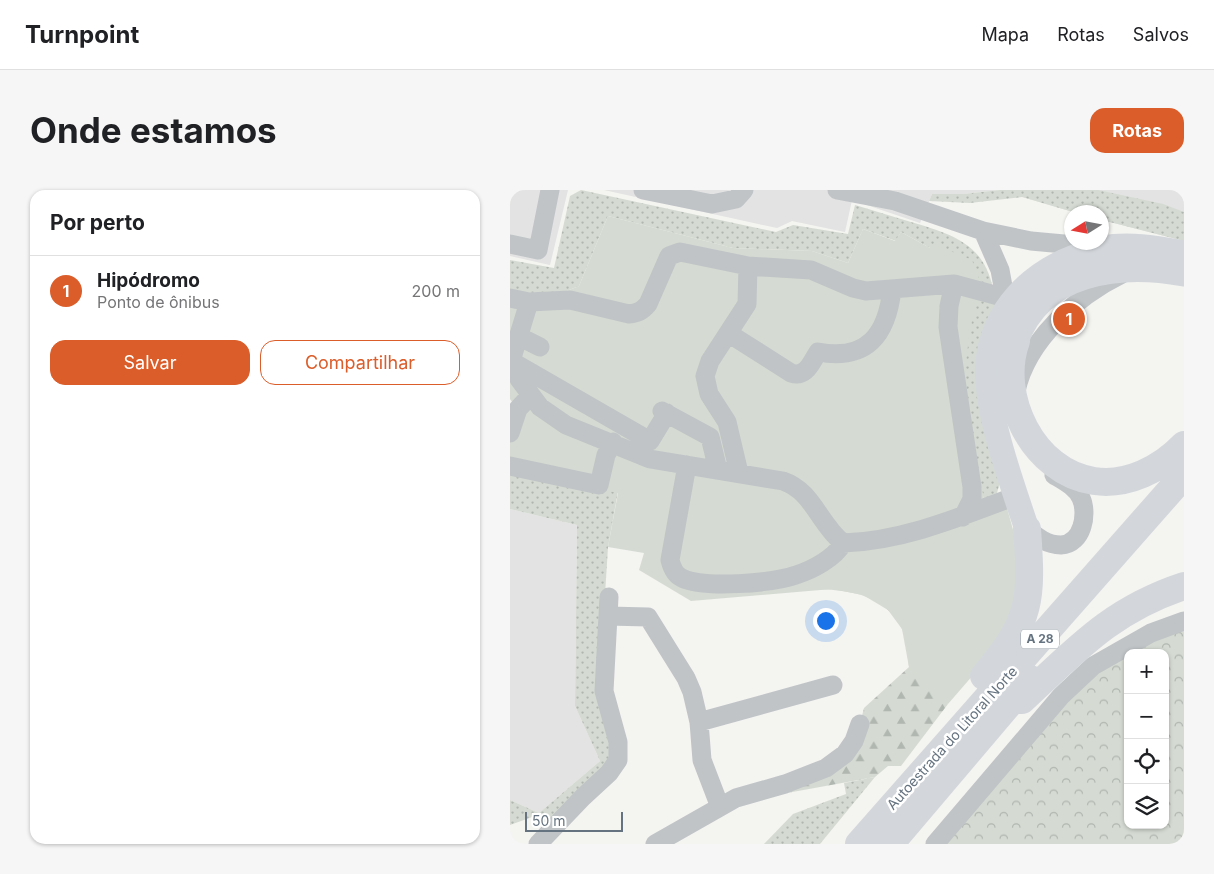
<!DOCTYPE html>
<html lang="pt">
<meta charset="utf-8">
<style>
:root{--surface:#fff;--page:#f6f6f6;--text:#202124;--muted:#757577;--line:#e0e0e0;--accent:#db5d2a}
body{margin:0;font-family:Inter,sans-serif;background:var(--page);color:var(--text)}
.controls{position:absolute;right:15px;bottom:15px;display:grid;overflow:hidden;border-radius:10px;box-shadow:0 1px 4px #0004}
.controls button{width:45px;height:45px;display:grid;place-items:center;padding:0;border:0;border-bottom:1px solid var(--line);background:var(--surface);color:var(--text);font:25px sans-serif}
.compass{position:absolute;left:554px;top:15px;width:45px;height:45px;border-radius:50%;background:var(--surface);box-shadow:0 1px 4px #0004;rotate:259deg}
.scale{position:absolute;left:15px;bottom:12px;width:98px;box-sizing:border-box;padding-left:5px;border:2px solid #657380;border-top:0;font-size:14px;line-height:18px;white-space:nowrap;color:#657380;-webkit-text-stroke:4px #fff;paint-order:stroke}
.you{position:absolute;left:315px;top:430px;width:18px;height:18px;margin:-12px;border:4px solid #fff;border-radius:50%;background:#1a73e8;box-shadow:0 0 0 8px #1a73e833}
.badge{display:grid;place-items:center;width:32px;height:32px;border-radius:50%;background:var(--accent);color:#fff;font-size:16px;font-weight:700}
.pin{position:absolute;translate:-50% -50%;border:2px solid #fff;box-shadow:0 1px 5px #0006}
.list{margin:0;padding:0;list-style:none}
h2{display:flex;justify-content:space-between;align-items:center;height:65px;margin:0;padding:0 20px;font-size:21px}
h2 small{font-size:16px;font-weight:400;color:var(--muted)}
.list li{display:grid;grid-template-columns:32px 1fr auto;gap:15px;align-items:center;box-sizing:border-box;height:70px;padding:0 20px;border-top:1px solid var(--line)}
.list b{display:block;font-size:19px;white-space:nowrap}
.list p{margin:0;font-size:16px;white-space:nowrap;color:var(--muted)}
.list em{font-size:16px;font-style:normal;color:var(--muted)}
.actions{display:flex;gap:10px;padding:15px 20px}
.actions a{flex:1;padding:11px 0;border:1px solid var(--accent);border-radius:15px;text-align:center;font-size:18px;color:var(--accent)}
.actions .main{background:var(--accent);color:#fff}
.icon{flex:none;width:28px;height:28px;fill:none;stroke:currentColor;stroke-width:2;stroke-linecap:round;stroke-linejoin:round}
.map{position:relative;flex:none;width:674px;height:654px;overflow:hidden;border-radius:15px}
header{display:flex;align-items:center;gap:30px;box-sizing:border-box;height:70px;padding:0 25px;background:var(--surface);border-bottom:1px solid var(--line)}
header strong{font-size:24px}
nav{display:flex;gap:28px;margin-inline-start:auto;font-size:18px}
.intro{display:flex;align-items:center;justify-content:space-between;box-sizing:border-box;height:120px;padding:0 30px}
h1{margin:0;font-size:35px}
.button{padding:12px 22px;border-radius:15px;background:var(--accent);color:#fff;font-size:18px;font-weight:700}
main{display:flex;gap:30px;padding:0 30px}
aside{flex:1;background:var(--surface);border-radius:15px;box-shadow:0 1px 4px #0004}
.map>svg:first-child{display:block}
.built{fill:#e2e3e2}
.grass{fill:url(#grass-dots)}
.forest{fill:url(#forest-firs)}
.park{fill:url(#park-crowns);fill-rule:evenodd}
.garden{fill:#d5dbd2}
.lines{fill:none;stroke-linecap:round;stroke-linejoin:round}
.minor{stroke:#c0c4c7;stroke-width:19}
.major{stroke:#d3d7db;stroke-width:25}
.highway{stroke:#d3d7db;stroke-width:28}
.labels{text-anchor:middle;stroke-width:5;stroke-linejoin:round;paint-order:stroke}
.shield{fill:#fff;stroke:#939da6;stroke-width:1}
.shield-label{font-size:12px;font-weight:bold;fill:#657380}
.street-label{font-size:14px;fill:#657380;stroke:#fff}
</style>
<header>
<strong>Turnpoint</strong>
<nav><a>Mapa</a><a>Rotas</a><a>Salvos</a></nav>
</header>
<div class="intro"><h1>Onde estamos</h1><a class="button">Rotas</a></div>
<main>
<aside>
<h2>Por perto<small></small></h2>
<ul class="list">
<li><span class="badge">1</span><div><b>Hipódromo</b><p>Ponto de ônibus</p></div><em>200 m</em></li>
</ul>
<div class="actions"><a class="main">Salvar</a><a>Compartilhar</a></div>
</aside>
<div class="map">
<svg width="674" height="654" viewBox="0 0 674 654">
<defs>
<pattern id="grass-dots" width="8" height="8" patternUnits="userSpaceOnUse" patternTransform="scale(1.25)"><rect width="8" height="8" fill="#d5dbd2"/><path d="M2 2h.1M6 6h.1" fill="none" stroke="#b0b6b0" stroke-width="1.8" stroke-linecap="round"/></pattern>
<pattern id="forest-firs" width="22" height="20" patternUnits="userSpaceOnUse" patternTransform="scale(1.25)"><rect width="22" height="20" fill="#d5dbd2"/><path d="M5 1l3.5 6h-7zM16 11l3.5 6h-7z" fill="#b0b6b0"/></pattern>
<pattern id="park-crowns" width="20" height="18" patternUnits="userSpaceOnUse" patternTransform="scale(1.25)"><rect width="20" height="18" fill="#d5dbd2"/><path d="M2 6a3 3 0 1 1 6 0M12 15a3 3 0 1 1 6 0" fill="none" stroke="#b0b6b0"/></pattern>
</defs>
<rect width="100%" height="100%" fill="#f4f4f1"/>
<!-- built -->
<path class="built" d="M0,0H58L40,75L0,66Z
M94,0H490L453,4H422L410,33L342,10L335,42L282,31L267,38Z
M490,0H674V51L592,30V22H563Z
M0,319L67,335L65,516L90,571L29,623L0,610Z"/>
<!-- grass -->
<path class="grass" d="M71,0L266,42L283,35L338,44L345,15C364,21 382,26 401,32C441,44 474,53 483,99L458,88L420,58L391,42L386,51L353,39L338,73L302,61L223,58L98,26L69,96L49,104L0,102V70L44,78L60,6Z
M490,0H588L653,14L674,22V51L592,30V22H563L512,7L460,13L419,11L422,4H453Z
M454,101L486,112L490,292L487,303L474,310L454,226Z
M114,268L98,357L89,501L102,567L39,636L25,626L0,635V610L29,623L90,571L65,516L67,335L0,319V281Z
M365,587L310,654H254L283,624L336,604L334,593Z"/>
<!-- forest -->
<path class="forest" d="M359,357L438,514L391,576H378L365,587L277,603L316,578L350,534L354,518L399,477C397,465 397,449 392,439C375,402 330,398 295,400Z"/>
<!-- park -->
<path class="park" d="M674,438V654H436L571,493L599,472L633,453ZM618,463H655V635H618Z"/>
<!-- garden -->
<path class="garden" d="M98,26L223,58L302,61L338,73L353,39L385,51L391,42L420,58L424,54L462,70L471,94L460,139L455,180L458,219L474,310L497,318L505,347L510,392L490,454L438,514L399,477L392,439L378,420L353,405L322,399L181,411L129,380L134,363L98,357L108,303L0,281V222L2,212L0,209V102L49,104L69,96Z"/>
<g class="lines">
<!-- minor -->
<path class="minor" d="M133,0L202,14L226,9L234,0
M327,0L385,11L473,41L521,51L587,57
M473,41L490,80L497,118
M0,54L28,60L40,0
M444,94L439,116L438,137L462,297V309L453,327
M0,108L19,112L60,110L119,124C128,123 132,121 138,114L159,66L170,62L238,76L301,80L343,98L356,101L444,94L496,108
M19,112L1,171L9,189L30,217L56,235L140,269L273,291C303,301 309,334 333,353C393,351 450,327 506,306
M218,143L281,183C296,188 301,173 308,162C357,171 377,145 382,99
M8,146L30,157
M1,171L140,251L157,223
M506,201C517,150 567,106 612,84
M152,221L200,247L208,280
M0,243L8,219L20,206
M177,275L160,370C162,378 165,385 172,388C194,399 263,393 286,385C302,380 325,368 333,353
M0,276L89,295L96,265L103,252
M229,283L217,232L199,204L195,186L200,171L237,114L238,76
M517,339C527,347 537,355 551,355C573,354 578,323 571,308C566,297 554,291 544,285
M98,426L138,427L176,488L182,502L189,532L192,570L210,617
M189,532L323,495
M28,654L73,607L99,583L108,570V552L94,501L99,407
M145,654L226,608L275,594L316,578L335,564L344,551L350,534
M425,654L551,506L583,476L641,443L674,431"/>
<!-- major -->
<path class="major" d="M506,151C531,81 610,72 674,84
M517,339C502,294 473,216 478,170C484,119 521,83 567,66C575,64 583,59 592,58C620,53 646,58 674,63"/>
<!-- highway -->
<path class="highway" d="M506,151C486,206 523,282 584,291C617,296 651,279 674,255
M474,486C522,430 522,409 517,339
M512,510C566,460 601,420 674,396
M349,654L674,285
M380,654L520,489"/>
</g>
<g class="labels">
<!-- shield labels -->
<rect class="shield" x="511" y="439.5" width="38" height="19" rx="4"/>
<g class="shield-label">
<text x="530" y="453">A 28</text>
</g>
<!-- street labels -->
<g class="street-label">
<text transform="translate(442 548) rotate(-48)" y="5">Autoestrada do Litoral Norte</text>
</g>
</g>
</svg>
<div class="controls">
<button>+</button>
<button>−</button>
<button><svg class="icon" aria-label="locate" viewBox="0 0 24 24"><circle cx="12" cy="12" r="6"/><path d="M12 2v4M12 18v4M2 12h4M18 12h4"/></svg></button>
<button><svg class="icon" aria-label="layers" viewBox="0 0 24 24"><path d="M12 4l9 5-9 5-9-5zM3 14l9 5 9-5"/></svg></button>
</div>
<svg class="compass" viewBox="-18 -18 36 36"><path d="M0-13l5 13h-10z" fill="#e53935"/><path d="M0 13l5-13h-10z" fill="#757577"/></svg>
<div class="scale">50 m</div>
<div class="you"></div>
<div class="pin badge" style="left:559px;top:129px">1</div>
</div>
</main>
